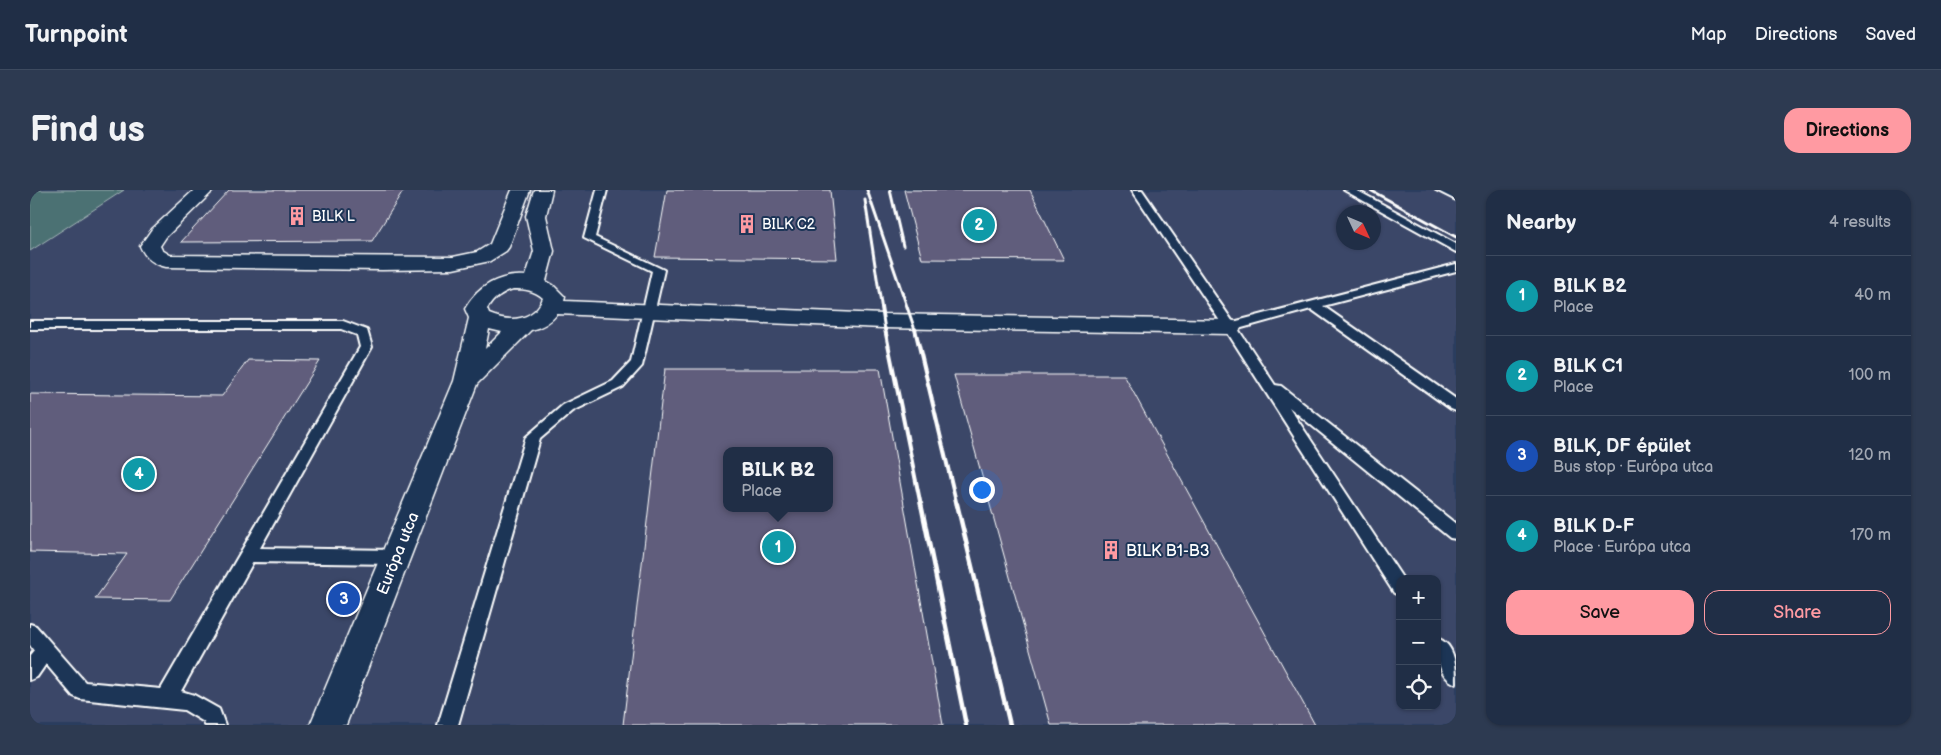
<!DOCTYPE html>
<meta charset="utf-8">
<style>
:root{--surface:#202e46;--page:#2d3a51;--text:#f1f3f6;--muted:#a2a8b3;--line:#3d4a5f;--accent:#ff9aa2}
body{margin:0;font-family:"Balsamiq Sans",sans-serif;background:var(--page);color:var(--text)}
.controls{position:absolute;right:15px;bottom:15px;display:grid;overflow:hidden;border-radius:10px;box-shadow:0 1px 4px #0004}
.controls button{width:45px;height:45px;display:grid;place-items:center;padding:0;border:0;border-bottom:1px solid var(--line);background:var(--surface);color:var(--text);font:25px sans-serif}
.compass{position:absolute;left:1306px;top:15px;width:45px;height:45px;border-radius:50%;background:var(--surface);box-shadow:0 1px 4px #0004;rotate:134deg}
.you{position:absolute;left:951px;top:299px;width:18px;height:18px;margin:-12px;border:4px solid #fff;border-radius:50%;background:#1a73e8;box-shadow:0 0 0 8px #1a73e833}
.badge{display:grid;place-items:center;width:32px;height:32px;border-radius:50%;background:var(--accent);color:#fff;font-size:16px;font-weight:700}
.pin{position:absolute;translate:-50% -50%;border:2px solid #fff;box-shadow:0 1px 5px #0006}
.popup{position:absolute;left:693px;top:257px;width:110px;height:65px;box-sizing:border-box;display:grid;place-content:center;border-radius:10px;background:var(--surface);filter:drop-shadow(0 1px 4px #0005);font-size:16px;white-space:nowrap;color:var(--muted)}
.popup b{font-size:19px;color:var(--text)}
.popup::after{content:'';position:absolute;left:50%;top:100%;margin-left:-10px;border:10px solid transparent;border-top-color:var(--surface)}
.list{margin:0;padding:0;list-style:none}
h2{display:flex;justify-content:space-between;align-items:center;height:65px;margin:0;padding:0 20px;font-size:21px}
h2 small{font-size:16px;font-weight:400;color:var(--muted)}
.list li{display:grid;grid-template-columns:32px 1fr auto;gap:15px;align-items:center;box-sizing:border-box;height:80px;padding:0 20px;border-top:1px solid var(--line)}
.list b{display:block;font-size:19px;white-space:nowrap}
.list p{margin:0;font-size:16px;white-space:nowrap;color:var(--muted)}
.list em{font-size:16px;font-style:normal;color:var(--muted)}
.actions{display:flex;gap:10px;padding:15px 20px}
.actions a{flex:1;padding:11px 0;border:1px solid var(--accent);border-radius:15px;text-align:center;font-size:18px;color:var(--accent)}
.actions .main{background:var(--accent);color:#111}
.icon{flex:none;width:28px;height:28px;fill:none;stroke:currentColor;stroke-width:2;stroke-linecap:round;stroke-linejoin:round}
.map{position:relative;flex:none;width:1426px;height:535px;overflow:hidden;border-radius:15px}
header{display:flex;align-items:center;gap:30px;box-sizing:border-box;height:70px;padding:0 25px;background:var(--surface);border-bottom:1px solid var(--line)}
header strong{font-size:24px}
nav{display:flex;gap:28px;margin-inline-start:auto;font-size:18px}
.intro{display:flex;align-items:center;justify-content:space-between;box-sizing:border-box;height:120px;padding:0 30px}
h1{margin:0;font-size:35px}
.button{padding:12px 22px;border-radius:15px;background:var(--accent);color:#111;font-size:18px;font-weight:700}
main{display:flex;gap:30px;padding:0 30px}
aside{flex:1;background:var(--surface);border-radius:15px;box-shadow:0 1px 4px #0004}
.map>svg:first-child{display:block}
.built{fill:#3a4767;fill-rule:evenodd}
.green{fill:#4c7173;stroke:#a6b8b9}
.building{fill:#605d7b;stroke:#fff;fill-rule:evenodd}
.lines{fill:none;stroke-linecap:round;stroke-linejoin:round}
.service-casing{stroke:#fff;stroke-width:4}
.minor-casing{stroke:#fff;stroke-width:3}
.service{fill:#1d3557;fill-rule:evenodd}
.minor{fill:#1d3557;fill-rule:evenodd}
.rail-far2{stroke:#fff;stroke-width:3}
.rail-far1{stroke:#fff;stroke-width:4}
.rail{stroke:#fff;stroke-width:4.5}
.labels{text-anchor:middle;stroke-width:4;stroke-linejoin:round;paint-order:stroke}
.far-poi-label{font-size:14px;fill:#fff;stroke:#1d3557;text-anchor:start}
.poi-label{font-size:16px;fill:#fff;stroke:#1d3557;text-anchor:start}
.street-label{font-size:16px;fill:#fff;stroke:#1d3557}
</style>
<header>
<strong>Turnpoint</strong>
<nav><a>Map</a><a>Directions</a><a>Saved</a></nav>
</header>
<div class="intro"><h1>Find us</h1><a class="button">Directions</a></div>
<main>
<div class="map">
<svg width="1426" height="535" viewBox="0 0 1426 535">
<rect width="100%" height="100%" fill="#2a3d5e"/>
<filter id="ink" filterUnits="userSpaceOnUse"><feTurbulence type="fractalNoise" baseFrequency=".02" numOctaves="2"/><feDisplacementMap in="SourceGraphic" scale="10" xChannelSelector="R" yChannelSelector="G"/><feConvolveMatrix kernelMatrix="1 2 1 2 8 2 1 2 1" color-interpolation-filters="sRGB"/></filter>
<g filter="url(#ink)">
<!-- built -->
<path class="built" d="M94,0H1426V535H0V61ZM1314,22H1344V52H1314ZM697,261H799V318H697ZM1370,389H1407V516H1370Z"/>
<!-- green -->
<path class="green" d="M0,0H94L0,61Z"/>
<!-- building -->
<path class="building" d="M199,0H374L342,51L151,52Z
M637,0H800L807,69L625,67Z
M874,0H1000L1034,70L892,69Z
M218,170L290,171L140,410L65,409L97,364L0,362V204L192,206Z
M635,179H850L913,535H593ZM697,261H799V318H697Z
M924,185H1094L1285,535H1021Z"/>
<g class="lines">
<!-- service casing -->
<g class="service-casing">
<path id="service" d="M567,0H577L565,47L634,80L612,176L593,197L543,221L510,249L428,535H408L496,247L533,215L583,191L601,172L622,81L554,48Z
M1102,0H1112L1203,132L1426,74V81L1293,116L1426,209V221L1421,219L1281,119L1208,139L1245,195L1251,196L1426,334V349L1420,348L1259,217L1373,389H1370V405L1364,403L1194,137Z
M1314,0H1326L1426,54V62Z
M1406,0H1419L1426,3V10Z
M0,131H313L337,140L342,157L230,358L365,360L371,362L373,367L371,372L365,374L223,372L151,501L164,505L189,519L195,535H175L174,532L154,520L50,509L43,506L16,474L7,487L0,490V466L4,461L0,455V434L6,436L55,492L131,499L330,157L327,145L311,139H0Z
M1407,448C1426,455 1426,476 1426,494C1407,486 1407,465 1407,448Z"/>
</g>
<!-- minor casing -->
<g class="minor-casing">
<path id="minor" d="M164,0H184L136,47L130,56L132,60L140,65L423,67L447,62L460,54L482,0H500L479,57L476,61L460,71L423,79L352,80L136,77C123,74 115,68 110,56L122,39Z
M504,0H522L516,26L524,61L516,91L523,95L535,107L534,111L853,124L1200,130L1208,132L1212,137L1208,142L1200,144L853,138L527,124C520,133 512,137 501,140L447,194L316,535H280L424,191L439,128L435,119C448,96 469,84 496,86L504,61L496,26ZM483,99C495,99 504,100 513,108C504,131 480,133 459,124L457,119C463,109 472,102 483,99ZM459,139L472,142L455,159Z"/>
</g>
<!-- service -->
<use href="#service" class="service"/>
<!-- minor -->
<use href="#minor" class="minor"/>
<!-- rail-far2 -->
<path class="rail-far2" d="M837,0L885,140
M860,0L873,56
M1340,0L1426,47
M835,10L855,140"/>
<!-- rail-far1 -->
<path class="rail-far1" d="M855,139L891,316
M885,139L927,316"/>
<!-- rail -->
<path class="rail" d="M891,314L936,535
M927,314L980,535"/>
</g>
</g>
<!-- icons -->
<defs>
<g id="building-bare" transform="scale(1.5)"><path d="M-4-6H4V6H1V3H-1V6H-4ZM-2.5-4.3h1.7v1.8h-1.7ZM.8-4.3h1.7v1.8H.8ZM-2.5-1h1.7V.8h-1.7ZM.8-1h1.7V.8H.8Z" fill="#ff9aa2" stroke="#1d3557" stroke-width="2.5" paint-order="stroke"/></g>
</defs>
<g fill-rule="evenodd">
<use href="#building-bare" x="267" y="26"/>
<use href="#building-bare" x="717" y="34"/>
<use href="#building-bare" x="1081" y="360"/>
</g>
<g class="labels">
<!-- far-poi labels -->
<g class="far-poi-label">
<text x="282" y="31">BILK L</text>
<text x="732" y="39">BILK C2</text>
</g>
<!-- poi labels -->
<g class="poi-label">
<text x="1096" y="366">BILK B1-B3</text>
</g>
<!-- street labels -->
<g class="street-label">
<text transform="translate(367 363) rotate(-68)" y="6">Európa utca</text>
</g>
</g>
</svg>
<div class="controls">
<button>+</button>
<button>−</button>
<button><svg class="icon" aria-label="locate" viewBox="0 0 24 24"><circle cx="12" cy="12" r="6"/><path d="M12 2v4M12 18v4M2 12h4M18 12h4"/></svg></button>
</div>
<svg class="compass" viewBox="-18 -18 36 36"><path d="M0-13l5 13h-10z" fill="#e53935"/><path d="M0 13l5-13h-10z" fill="#a2a8b3"/></svg>
<div class="you"></div>
<div class="pin badge" style="left:748px;top:357px;background:#0f9aa8">1</div>
<div class="popup"><b>BILK B2</b>Place</div>
<div class="pin badge" style="left:949px;top:35px;background:#0f9aa8">2</div>
<div class="pin badge" style="left:314px;top:409px;background:#1a4fb4">3</div>
<div class="pin badge" style="left:109px;top:284px;background:#0f9aa8">4</div>
</div>
<aside>
<h2>Nearby<small>4 results</small></h2>
<ul class="list">
<li><span class="badge" style="background:#0f9aa8">1</span><div><b>BILK B2</b><p>Place</p></div><em>40 m</em></li>
<li><span class="badge" style="background:#0f9aa8">2</span><div><b>BILK C1</b><p>Place</p></div><em>100 m</em></li>
<li><span class="badge" style="background:#1a4fb4">3</span><div><b>BILK, DF épület</b><p>Bus stop · Európa utca</p></div><em>120 m</em></li>
<li><span class="badge" style="background:#0f9aa8">4</span><div><b>BILK D-F</b><p>Place · Európa utca</p></div><em>170 m</em></li>
</ul>
<div class="actions"><a class="main">Save</a><a>Share</a></div>
</aside>
</main>
